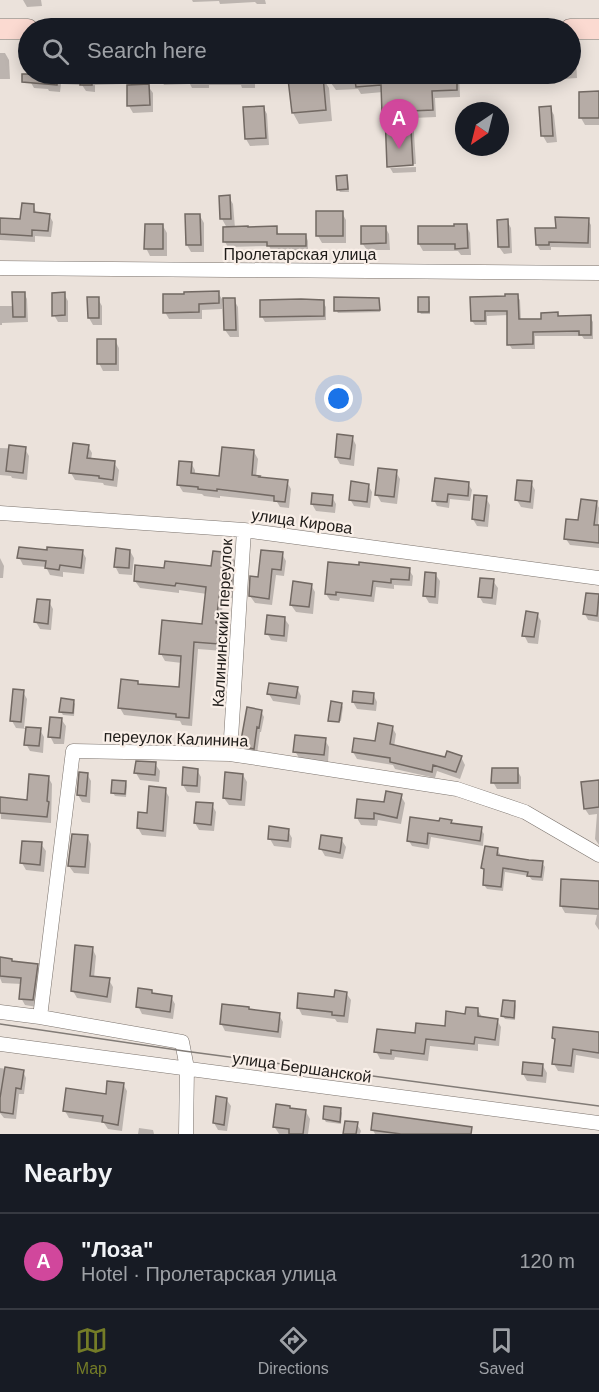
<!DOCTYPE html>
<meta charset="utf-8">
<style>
:root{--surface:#171b24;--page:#20242c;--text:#f1f3f6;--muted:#9ea1a6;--line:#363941;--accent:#747c27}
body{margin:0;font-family:Helvetica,sans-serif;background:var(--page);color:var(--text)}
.compass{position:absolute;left:455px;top:102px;width:54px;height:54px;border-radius:50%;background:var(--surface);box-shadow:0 3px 15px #0003;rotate:215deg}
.you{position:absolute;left:339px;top:399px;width:21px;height:21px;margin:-15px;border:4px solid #fff;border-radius:50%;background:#1a73e8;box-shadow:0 0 0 9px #1a73e833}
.badge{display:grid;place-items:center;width:39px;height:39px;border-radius:50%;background:var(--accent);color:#fff;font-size:20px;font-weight:700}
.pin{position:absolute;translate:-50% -50px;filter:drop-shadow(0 2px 3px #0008)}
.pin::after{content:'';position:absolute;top:32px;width:21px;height:18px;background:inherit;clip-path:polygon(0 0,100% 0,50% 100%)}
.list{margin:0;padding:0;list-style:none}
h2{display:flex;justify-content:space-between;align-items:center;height:78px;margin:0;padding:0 24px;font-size:26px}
h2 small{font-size:20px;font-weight:400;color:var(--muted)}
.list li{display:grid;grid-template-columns:39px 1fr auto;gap:18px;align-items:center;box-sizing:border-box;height:96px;padding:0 24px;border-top:2px solid var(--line)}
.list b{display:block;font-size:22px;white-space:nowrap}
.list p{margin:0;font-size:20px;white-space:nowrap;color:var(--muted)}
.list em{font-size:20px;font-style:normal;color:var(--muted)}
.icon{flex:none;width:33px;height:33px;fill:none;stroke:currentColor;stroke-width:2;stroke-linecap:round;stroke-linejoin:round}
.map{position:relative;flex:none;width:599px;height:1134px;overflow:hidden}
.search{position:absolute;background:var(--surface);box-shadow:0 3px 15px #0003;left:18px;right:18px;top:18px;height:66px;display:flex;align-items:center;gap:15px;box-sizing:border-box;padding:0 21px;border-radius:33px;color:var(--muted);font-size:22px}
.sheet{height:174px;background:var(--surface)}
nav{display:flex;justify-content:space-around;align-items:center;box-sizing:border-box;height:84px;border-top:2px solid var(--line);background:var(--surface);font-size:16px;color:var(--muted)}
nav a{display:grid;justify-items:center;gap:3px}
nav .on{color:var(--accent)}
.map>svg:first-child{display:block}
.shadow{fill:#0003}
.building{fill:#b6aca6;stroke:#726963;stroke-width:1.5}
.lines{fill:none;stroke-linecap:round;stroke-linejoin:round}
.minor-casing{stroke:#7b736d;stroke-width:15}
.secondary-casing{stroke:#7b736d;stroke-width:21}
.minor{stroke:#fff;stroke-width:14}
.secondary{stroke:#fbdad1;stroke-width:20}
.tram{stroke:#817b76;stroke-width:1.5}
.labels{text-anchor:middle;stroke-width:4.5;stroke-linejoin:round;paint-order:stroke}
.street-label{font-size:16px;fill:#1f1c19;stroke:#f9efe8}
</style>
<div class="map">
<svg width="599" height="1134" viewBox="0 0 599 1134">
<rect width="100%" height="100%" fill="#ebe2db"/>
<!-- shadow -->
<path class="shadow" d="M23,0H41L42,6L27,7Z
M192,0H265L266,4H257L255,2L220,4L219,1L193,2Z
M0,53H5L9,60L10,79H0Z
M570,56H574L576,59L577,78L562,79L561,74H570Z
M30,74H123V84L95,85V92L86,91L82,85L61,84L60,92L49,91L48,89L34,88L30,81Z
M160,74H255V88H242L241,85H209V88H192L190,84L164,85L160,78Z
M331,74H402V80L444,79V74H459L460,97L435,98L436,117L413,118L416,164L390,165V168L416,167V172L393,173L389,166L386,119L383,114V92L361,94L358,89L336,90L331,83Z
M480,74H535L536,84H483L480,79Z
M322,77L329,88L332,121L299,124L293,113L290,80Z
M148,86L153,93V112L133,113L129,106Z
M599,93V125H585L581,118Z
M263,107L267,114L269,145L250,146L246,139Z
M550,108L554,115L557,142L547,143L543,136Z
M346,177L348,180L349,192H340L338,189Z
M229,197L233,204L235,228H276L279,235L306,236L308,241V251L271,250L269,246L228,247L225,242L224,228H227L222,219Z
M33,205L37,214L49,215L53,222L51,237L35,236V242L0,240V219L22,221Z
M342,213L346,220V243H322L318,236Z
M200,216L204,223V252H191L187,245Z
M588,220L591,225V248L551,247V250H540L537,245L558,229Z
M507,221L511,228L512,253L504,254L499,247Z
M466,225L470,233L471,255H461L458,251H423L419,244L456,227Z
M163,226L167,233V256H150L146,248Z
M385,227L389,234L390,250H367L362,243Z
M24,293L27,299L28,322L2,323V325H0V306H14Z
M218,293L222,299V309L202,310V319H169L165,312Z
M64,294L68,301V322H58L54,315Z
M517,296L520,300L521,321L543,320L557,314L560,317H590L593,322V339H584L582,336H535V349H512L509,344V315L487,316V325H475L472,321V298Z
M428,298L430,302V314H421L419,311Z
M98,299L102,306V325H93L89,318Z
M234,300L238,307L239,337H230L225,330Z
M379,300L380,303V312L338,313L336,310Z
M323,302L326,307V320L265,322L262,317Z
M115,340L119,348V371H103L99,363Z
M352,437L356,445L354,466L340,464L336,457Z
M88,446L92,453L91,460L114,463L119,470L117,487L104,485L103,483L75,480L71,473Z
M0,448L25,449L29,456L27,480L12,478L11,476L0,475Z
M254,452L258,459L256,477L287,482L291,489L289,508L280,507L277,502L220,496V498L204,496L202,494L183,492L178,484L191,463L195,470V475L220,477Z
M396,472L400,479L397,504L381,502L377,495Z
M531,483L535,490L533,509L521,507L517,500Z
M468,484L472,490L470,501L450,499L449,508L437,506L434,500Z
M368,485L372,492L370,508L354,506L350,499Z
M332,497L336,504L335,513L316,511L312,504Z
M486,498L490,505L488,527L477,526L473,519Z
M596,502L599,508L598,526L599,527V548L570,545L566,539Z
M48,551H82L86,558L84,574L63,572V577L50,575L46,567L23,565L19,557Z
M130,551L134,558L132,575L119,574L115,566Z
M282,554L286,561L284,576L276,575L272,605L255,603L250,596L259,579Z
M231,555L236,562L234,579L236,583L235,598L224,597L220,625L224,633L223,651L198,649L192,726L182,725L180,721L124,715L120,708L137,682L139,686L180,689L182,663L165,661L161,654L203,625L207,594L179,590V593L140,588L135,581L165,569L212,567Z
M0,558L4,566L3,578H0Z
M409,570L413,576L412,586L394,585V589L376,587L374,602L340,598L339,601L330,600L326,594Z
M435,574L440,581L438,604L429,603L425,596Z
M493,581L498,588L496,605L483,603L479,596Z
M311,585L315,592L313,614L296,612L291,605Z
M587,594L599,596V622L588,620L585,614Z
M49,602L53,609L51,630L40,629L36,622Z
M537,614L541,621L538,644L528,643L524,635Z
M284,618L289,625L287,642L271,640L267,633Z
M297,688L301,696L300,705L273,701L269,694Z
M23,692L27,699L24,728L40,730L44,737L43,753L30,751L26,744L27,729L16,728L12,721Z
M373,694L377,702L376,711L357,709L353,702Z
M73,701L75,704L74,716L63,715L61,712Z
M341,704L343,707L341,721L330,720Z
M261,711L264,717L261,732H260L257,754L245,752L242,746Z
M61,719L66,726L64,744H54L50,736Z
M392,727L396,734L394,747L446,759L461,757L465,765L460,779L437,771L435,778L395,769L393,765L357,759L353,752L377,742Z
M325,740L329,747L328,762L299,758L295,751Z
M155,764L160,771L159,782L140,780L136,773Z
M197,770L201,777L200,793L187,792L183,785Z
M517,770L521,777V789H497L493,782Z
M81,774H87L91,781L90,803L82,802L78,795Z
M243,775L247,782L245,806L229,805L224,798Z
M48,777L52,784L51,823L1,819L0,799L28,801Z
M126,782L127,786L126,797L115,796L113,793Z
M599,782V845L595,839L597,814L589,815L585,809Z
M165,790L169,797L166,837L142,835L138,828Z
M401,796L405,803L401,824L378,820L377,826L361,825L357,818Z
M212,805L216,812L214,831L199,830L195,823Z
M451,821L453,825L481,829L484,834L483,846L431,837L429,849L412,846L409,841L441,823Z
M288,831L292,838L291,848L274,846L270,839Z
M87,836L91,844L89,874L74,873L69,866Z
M341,839L346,847L343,859L325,856L321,849Z
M41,844L46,851L44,872L26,870L22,863Z
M497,849L500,854V857L542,863L545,867L543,881L532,880L529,876L505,872L503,891L487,889L484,885L485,872L483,868Z
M599,882V930L595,924L597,915L565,913L561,906Z
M92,948L96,956L94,978L109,980L113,987L111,1003L77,998L73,991Z
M0,959L13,963L37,965L41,972L37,1007L25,1005L21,998L22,984L2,983L0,978Z
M151,991L153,995L171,997L175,1004L173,1019L142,1014L138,1006Z
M346,993L351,1000L348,1023L337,1022L335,1019L302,1015L298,1007L335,999Z
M515,1003L516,1006L515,1020L505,1019L503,1016Z
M478,1010L482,1017L497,1020L501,1027L499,1046L478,1044V1051L430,1046L428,1061L395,1057L394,1060L380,1059L376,1051L416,1035L446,1028Z
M250,1011L279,1015L283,1022L281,1038L225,1031L221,1023Z
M599,1034V1059L576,1055L574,1073L558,1071L554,1064L556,1043L554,1038Z
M543,1066L547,1073L546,1083L527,1081L523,1074Z
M0,1068L23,1071L26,1078L24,1094H19L16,1119L4,1118L0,1113Z
M123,1084L127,1091L122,1131L108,1129L104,1123L69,1118L65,1111L107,1095Z
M226,1099L231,1106L227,1131L218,1130L214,1123Z
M291,1110L306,1112L310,1119L308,1134H279L274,1126Z
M340,1110L342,1113L341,1124L326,1122L324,1119Z
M357,1124L361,1131L360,1134H345Z
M139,1128L153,1130L154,1134H138Z
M373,1130L455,1134H375Z"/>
<!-- building -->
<path class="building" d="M22,74H58L57,85L22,82Z
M81,74H92V85H80Z
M354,74H398L399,78L443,77L442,74H457V90L432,91L433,110L410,111L413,165L387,167L385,114H382L381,85L356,87Z
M323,76L326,110L292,113L288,79Z
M149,84L150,105L127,106V85Z
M599,91V118H579V92Z
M264,106L266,138L245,139L243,107Z
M551,106L553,136H541L539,107Z
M347,175L348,189L337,190L336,176Z
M230,195L231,219H220L219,196Z
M22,203L34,204V212L50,214L48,231L32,230V236L0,234V218L20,219Z
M316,211H343V236H316Z
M185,214H200L201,245H186Z
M555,217L589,218L588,243L549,242V245H536L535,228H556Z
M508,219L509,247H498L497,220Z
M145,224H163V249H144Z
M454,224H467L468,248L455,249V244H418V226H454Z
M248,226V227L277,226V234H306V246H267V242H223V227Z
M361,226H386V243L361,244Z
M219,291V303L199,304V312L163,313V294H184V292Z
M12,292H25V317H13Z
M65,292V315L52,316V293Z
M505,294H518L519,319H541V313L558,312V316L591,315V335H579V331L533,332V344L507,345V311H485V321H471L470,297L505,296Z
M87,297H99V318H88Z
M334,297L379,298L380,310L334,311Z
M418,297H429V312H418Z
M223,298H235L236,330H224Z
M301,299L324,300V316L260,317V300Z
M97,339H116V364H97Z
M337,434L353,436L350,459L335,457Z
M73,443L89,445L87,458L115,461L113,480L99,478V476L69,473Z
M9,445L26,447L23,473L6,471Z
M222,447L254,450L252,475L260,476L259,477L288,480L285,502L274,501V496L217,489V491L198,489V487L177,485L179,461L192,462L191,473L219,476Z
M378,468L397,470L394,497L375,495Z
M435,478L469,482L468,496L448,494L447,502L432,501Z
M517,480L532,481L530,502L515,500Z
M351,481L369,484L367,502L349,500Z
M312,493L333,495L332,506L311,504Z
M474,495L487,496L484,521L472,519Z
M581,499L597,501L594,525H599V543L564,539L566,519L578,520Z
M19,547L47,550V547L83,550L81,568L60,565L59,570L45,568L46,561L17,558Z
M116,548L130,550L129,568L114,567Z
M261,550L283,552L281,570L272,569L269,599L249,596L250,576L258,577Z
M213,551L232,553L230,573L232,574L231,591L220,590L216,623L221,624L219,644L194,642L189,718L176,717V714L118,708L121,679L138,681V684L179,687L181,656L159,654L162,620L202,624L206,587L176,583L175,586L134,581L135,565L164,568L165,561L211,566Z
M328,562L359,565V562L410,568L409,580L391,579V583L373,581L371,596L336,592V595L325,594Z
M425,572L436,573L435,597L423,596Z
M480,578L494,579L492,598L478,597Z
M293,581L312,584L309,607L290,605Z
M586,593L599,594L597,616L583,614Z
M37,599L50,600L48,624L34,622Z
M526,611L538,613L534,637L522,636Z
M267,615L285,617L284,636L265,634Z
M269,683L298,687L296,698L267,694Z
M13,689L24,690L21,722L10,721Z
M353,691L374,693L373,704L352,702Z
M61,698L74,700L73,713L59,712Z
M331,701L342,703L339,722L328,721Z
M247,707L262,710L259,728L257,727L254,749L240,746Z
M50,717L62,718L60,738L48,737Z
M378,723L393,726L390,744L445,757L447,751L462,756L456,772L433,765L432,772L390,762V758L352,752L354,738L375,741Z
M26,727L41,728L39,746L24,745Z
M295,735L326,738L324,755L293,752Z
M136,761L156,762L155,775L134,773Z
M183,767L198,769L197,786L182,785Z
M492,768H518V783H491Z
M79,772L88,773L86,796L77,795Z
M225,772L243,774L241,800L223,798Z
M29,774L49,776L47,801L49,802L47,817L0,813V797L27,800Z
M112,780L126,781L125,794L111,793Z
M599,780V807L584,809L581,782Z
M149,786L166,788L163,831L137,828L138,812L147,813Z
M386,791L402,794L397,818L374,813V819L355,818L357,799L384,802Z
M196,802L213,803L211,825L194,823Z
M410,817L439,821L440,818L452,820L451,823L482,827L480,841L428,833L427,844L407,841Z
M269,826L289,829L288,841L268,839Z
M72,834L88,835L85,867L68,866Z
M321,835L342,838L340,853L319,849Z
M22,841L42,842L40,865L20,863Z
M485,846L498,848L497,855L529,860L543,861L541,877L527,876L528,872L503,868L501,887L483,885L484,869L481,868Z
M561,879L599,881V909L560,906Z
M75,945L93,947L90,976L110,978L107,997L71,991Z
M0,957L12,959V961L38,964L33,1000L19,999L21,978L0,976Z
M138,988L152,990V993L172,996L170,1012L136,1007Z
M335,990L347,992L344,1016L332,1015V1012L297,1008L298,993L334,997Z
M503,1000L515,1001L514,1018L501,1016Z
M222,1004L249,1007V1009L280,1013L278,1032L220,1024Z
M466,1007L478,1008V1016L498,1019L495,1040L475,1037L474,1044L426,1039L424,1054L391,1050V1054L374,1052L377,1029L415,1033L416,1023L445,1026L446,1011L465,1014Z
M553,1027L599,1032V1053L573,1049L571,1066L552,1064L555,1039L552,1038Z
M523,1062L543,1064L542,1076L522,1074Z
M5,1067L24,1070L21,1089L16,1088L13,1114L0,1112V1098Z
M107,1081L124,1083L118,1125L102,1122L103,1116L63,1111L66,1088L106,1094Z
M216,1096L227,1098L224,1125L213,1123Z
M276,1104L290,1106V1108L306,1110L303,1134H289V1129L273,1127Z
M324,1106L341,1108L340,1122L323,1119Z
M373,1113L472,1127L471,1134H401L371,1130Z
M345,1121L358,1122L356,1134H343Z"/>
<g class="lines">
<!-- minor casing -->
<g class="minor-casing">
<path id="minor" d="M0,268L599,273
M0,513L244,530L599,578
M230,754L244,530
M0,1012L40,1017L182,1042L187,1068L186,1134
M40,1017L73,751L230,754L457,789L525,812L599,855
M0,1044L599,1123"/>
</g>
<!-- secondary casing -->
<g class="secondary-casing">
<path id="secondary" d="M0,29H28
M570,29H599"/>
</g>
<!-- minor -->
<use href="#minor" class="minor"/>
<!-- secondary -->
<use href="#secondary" class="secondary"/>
<!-- tram -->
<path class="tram" d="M0,1024L184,1051L599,1106"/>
</g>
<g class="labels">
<!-- street labels -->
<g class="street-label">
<text x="300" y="260">Пролетарская улица</text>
<text transform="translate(302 521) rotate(8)" y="6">улица Кирова</text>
<text transform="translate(222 623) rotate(-87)" y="6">Калининский переулок</text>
<text transform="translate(176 738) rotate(2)" y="6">переулок Калинина</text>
<text transform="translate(302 1067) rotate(8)" y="6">улица Бершанской</text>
</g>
</g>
</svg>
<svg class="compass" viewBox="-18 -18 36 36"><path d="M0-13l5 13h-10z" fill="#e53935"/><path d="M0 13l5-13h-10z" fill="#9ea1a6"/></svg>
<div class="you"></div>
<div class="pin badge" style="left:399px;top:149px;background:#d1479c">A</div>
<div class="search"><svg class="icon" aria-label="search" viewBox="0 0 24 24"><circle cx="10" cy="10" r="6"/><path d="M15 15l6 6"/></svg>Search here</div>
</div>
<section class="sheet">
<h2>Nearby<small></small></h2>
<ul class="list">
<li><span class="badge" style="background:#d1479c">A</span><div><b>&quot;Лоза&quot;</b><p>Hotel · Пролетарская улица</p></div><em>120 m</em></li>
</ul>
</section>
<nav>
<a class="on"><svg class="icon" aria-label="map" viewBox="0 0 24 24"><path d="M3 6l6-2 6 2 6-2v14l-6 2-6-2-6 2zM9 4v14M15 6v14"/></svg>Map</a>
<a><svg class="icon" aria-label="directions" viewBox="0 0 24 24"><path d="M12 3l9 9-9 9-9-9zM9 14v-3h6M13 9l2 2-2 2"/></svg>Directions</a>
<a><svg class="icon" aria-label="saved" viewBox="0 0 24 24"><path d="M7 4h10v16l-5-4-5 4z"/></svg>Saved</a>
</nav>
